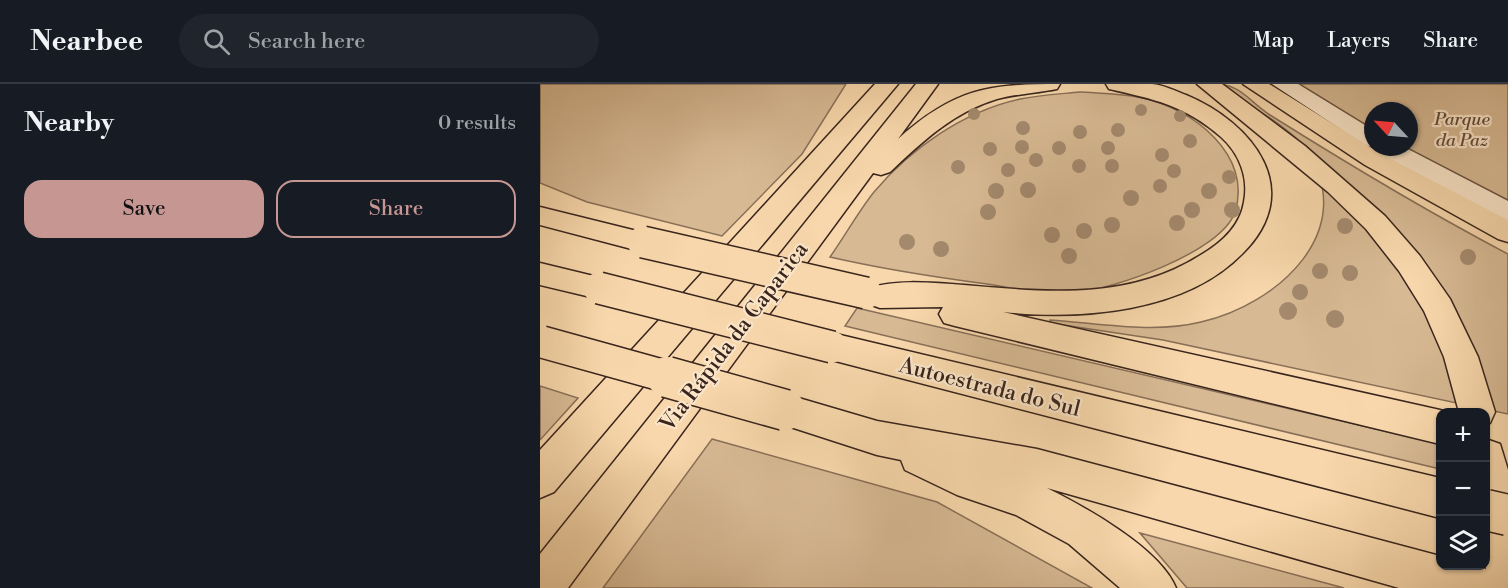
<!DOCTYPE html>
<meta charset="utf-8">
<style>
:root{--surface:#171b24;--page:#20242c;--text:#f1f3f6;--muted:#9ea1a6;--line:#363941;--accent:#c59692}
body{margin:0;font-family:"Libre Bodoni",serif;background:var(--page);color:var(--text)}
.controls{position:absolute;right:18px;bottom:18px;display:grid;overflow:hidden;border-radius:12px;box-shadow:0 2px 4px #0004}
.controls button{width:54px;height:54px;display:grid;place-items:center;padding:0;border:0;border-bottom:2px solid var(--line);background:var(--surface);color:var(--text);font:30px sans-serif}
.compass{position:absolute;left:824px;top:18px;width:54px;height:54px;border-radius:50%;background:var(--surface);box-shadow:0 2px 4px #0004;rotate:296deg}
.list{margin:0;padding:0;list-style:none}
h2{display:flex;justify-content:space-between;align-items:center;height:78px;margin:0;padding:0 24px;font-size:26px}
h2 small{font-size:20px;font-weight:400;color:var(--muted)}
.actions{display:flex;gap:12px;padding:18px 24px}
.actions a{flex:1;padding:14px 0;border:2px solid var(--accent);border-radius:18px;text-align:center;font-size:21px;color:var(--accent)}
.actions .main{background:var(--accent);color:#111}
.icon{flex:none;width:33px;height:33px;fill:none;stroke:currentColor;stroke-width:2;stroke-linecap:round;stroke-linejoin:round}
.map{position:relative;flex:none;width:968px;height:504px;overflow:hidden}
header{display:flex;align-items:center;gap:36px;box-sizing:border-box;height:84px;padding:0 30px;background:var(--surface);border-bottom:2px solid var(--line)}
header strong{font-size:28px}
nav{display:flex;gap:33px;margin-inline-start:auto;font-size:21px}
.search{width:420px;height:54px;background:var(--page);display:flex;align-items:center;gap:15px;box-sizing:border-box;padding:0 21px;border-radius:33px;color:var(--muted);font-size:22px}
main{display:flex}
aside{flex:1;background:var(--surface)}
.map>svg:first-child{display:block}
.green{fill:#d7b993;stroke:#886f58;stroke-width:1.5}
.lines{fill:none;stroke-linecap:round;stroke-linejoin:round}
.minor-casing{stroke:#685240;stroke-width:3}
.highway-casing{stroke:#39251d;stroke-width:3}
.minor{fill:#fae5c8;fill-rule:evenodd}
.highway{fill:#f7d7ab;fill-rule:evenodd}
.highway-bridge-far1-casing{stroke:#39251d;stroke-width:34;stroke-linecap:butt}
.highway-bridge-casing{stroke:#39251d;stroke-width:43;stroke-linecap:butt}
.highway-bridge-far1{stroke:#f7d7ab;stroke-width:31}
.highway-bridge{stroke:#f7d7ab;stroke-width:40}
.tree{fill:#a4896d}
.labels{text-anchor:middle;stroke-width:4.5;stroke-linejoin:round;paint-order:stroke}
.far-park-label{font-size:18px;font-style:italic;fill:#604a3a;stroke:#fae5c8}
.street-label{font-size:22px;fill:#39251d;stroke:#fae5c8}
</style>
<header>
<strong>Nearbee</strong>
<div class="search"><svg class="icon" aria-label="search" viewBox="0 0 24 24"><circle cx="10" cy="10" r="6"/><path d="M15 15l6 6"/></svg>Search here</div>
<nav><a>Map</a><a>Layers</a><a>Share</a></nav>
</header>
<main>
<aside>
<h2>Nearby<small>0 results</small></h2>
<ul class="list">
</ul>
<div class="actions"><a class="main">Save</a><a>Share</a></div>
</aside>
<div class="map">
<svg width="968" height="504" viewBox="0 0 968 504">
<rect width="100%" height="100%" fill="#f7d7ab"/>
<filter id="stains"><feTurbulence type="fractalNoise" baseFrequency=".00333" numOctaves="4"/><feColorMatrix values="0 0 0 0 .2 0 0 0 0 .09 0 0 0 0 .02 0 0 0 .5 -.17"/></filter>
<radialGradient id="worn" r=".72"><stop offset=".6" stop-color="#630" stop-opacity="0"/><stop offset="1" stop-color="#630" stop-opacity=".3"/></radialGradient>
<!-- green -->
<path class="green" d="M0,0H306L262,70L182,152L47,118L0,99Z
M676,0C700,0 710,18 730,31C808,80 886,127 968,170V330L623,256L510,239V236C559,239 612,250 661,238C737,221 822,146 765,64C750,43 699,15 676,0Z
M755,0H968V118L861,63H869V27H833V48Z
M540,8C561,9 583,10 603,14C653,25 713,71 695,128C682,168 572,206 533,209C505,211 475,204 447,200C394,193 342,185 290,173C305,152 318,128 334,108C370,65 424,27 480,15C500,11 520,10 540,8Z
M317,224L900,360V385L305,242Z
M0,302L38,314L0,356Z
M172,355L397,418L552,504H63Z
M600,449L804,504H647Z"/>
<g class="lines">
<!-- minor casing -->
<g class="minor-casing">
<path id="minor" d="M732,0H758L833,46V63H864L968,117V137L958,134L836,68L833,63L825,61Z"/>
</g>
<!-- highway casing -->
<g class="highway-casing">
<path id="highway" d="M335,0H358L14,408L0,414V366Z
M376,0H398L358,55C414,5 447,0 520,0L517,5C497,9 476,10 457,15C413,28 382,58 350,88L341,91L333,89L28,504H0V470Z
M566,0C581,0 597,0 612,0C623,1 636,7 646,11C713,39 766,106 703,169C645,229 541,236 463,228L900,326L906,328H900V360L415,242L404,239L399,230L403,223L340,224L329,220L324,212L329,204C358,195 394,199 424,201C505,208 587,217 659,172C680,160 700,143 704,118C709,93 699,69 681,53C645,21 613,15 569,5Z
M657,0H682L765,62L845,132L880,172L910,215L938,273L955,328L950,339L946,341V328H919L904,273L884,227L859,187L826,145L788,108Z
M703,0H729L843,71L968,136V158L958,155L825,81Z
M0,123L113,151L117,158L113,165L103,168L0,141Z
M0,179L70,196L74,204L70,212L59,215L0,201Z
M292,249L900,394V434L280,273L275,263L280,253Z
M245,310L337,337L497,365L900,472V482H937L946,485V355L960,360L968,386V504H859L507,404C545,423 620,464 636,504H580L529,460L476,431L417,411L365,386L361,376L337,371L232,337L227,326L232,315Z"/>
</g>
<!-- minor -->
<use href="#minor" class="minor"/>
<!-- highway -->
<use href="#highway" class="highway"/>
<!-- highway-bridge-far1 casing -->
<g class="highway-bridge-far1-casing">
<path id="highway-bridge-far1" d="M103,158L326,209
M59,204L292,263
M2,258L132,294"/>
</g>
<!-- highway-bridge casing -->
<g class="highway-bridge-casing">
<path id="highway-bridge" d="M127,293L245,326
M946,426L968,431"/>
</g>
<!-- highway-bridge-far1 -->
<use href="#highway-bridge-far1" class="highway-bridge-far1"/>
<!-- highway-bridge -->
<use href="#highway-bridge" class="highway-bridge"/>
</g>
<!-- trees -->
<g class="tree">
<circle cx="601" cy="26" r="6"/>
<circle cx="434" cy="30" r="6"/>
<circle cx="640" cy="32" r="6"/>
<circle cx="483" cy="44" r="7"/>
<circle cx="578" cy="46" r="7"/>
<circle cx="540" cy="48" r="7"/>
<circle cx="650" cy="57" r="7"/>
<circle cx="482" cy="63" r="7"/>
<circle cx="519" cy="64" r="7"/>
<circle cx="568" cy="64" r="7"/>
<circle cx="450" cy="65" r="7"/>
<circle cx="622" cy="71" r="7"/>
<circle cx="496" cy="76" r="7"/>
<circle cx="539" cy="82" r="7"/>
<circle cx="572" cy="82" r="7"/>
<circle cx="418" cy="83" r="7"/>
<circle cx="468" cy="86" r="7"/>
<circle cx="634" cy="87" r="7"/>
<circle cx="689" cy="93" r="7"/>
<circle cx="620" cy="102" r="7"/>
<circle cx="488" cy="106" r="8"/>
<circle cx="456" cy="107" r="8"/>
<circle cx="669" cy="107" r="8"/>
<circle cx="591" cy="114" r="8"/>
<circle cx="652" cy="126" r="8"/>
<circle cx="692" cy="126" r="8"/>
<circle cx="448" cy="128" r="8"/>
<circle cx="637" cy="139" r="8"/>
<circle cx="572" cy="141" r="8"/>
<circle cx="805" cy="142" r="8"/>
<circle cx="544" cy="147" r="8"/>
<circle cx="512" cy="151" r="8"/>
<circle cx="367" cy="158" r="8"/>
<circle cx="401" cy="165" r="8"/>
<circle cx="529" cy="172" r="8"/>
<circle cx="928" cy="173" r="8"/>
<circle cx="780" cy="187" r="8"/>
<circle cx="810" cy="189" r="8"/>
<circle cx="760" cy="208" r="8"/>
<circle cx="748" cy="227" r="9"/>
<circle cx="795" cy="235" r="9"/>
</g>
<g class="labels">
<!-- far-park labels -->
<g class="far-park-label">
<text x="922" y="41">Parque<tspan x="922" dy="21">da Paz</tspan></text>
</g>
<!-- street labels -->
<g class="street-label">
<text transform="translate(193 252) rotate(-53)" y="8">Via Rápida da Caparica</text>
<text transform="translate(450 302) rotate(14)" y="8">Autoestrada do Sul</text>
</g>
</g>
<rect width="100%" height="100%" filter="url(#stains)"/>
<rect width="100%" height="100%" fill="url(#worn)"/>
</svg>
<div class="controls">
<button>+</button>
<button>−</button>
<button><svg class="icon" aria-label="layers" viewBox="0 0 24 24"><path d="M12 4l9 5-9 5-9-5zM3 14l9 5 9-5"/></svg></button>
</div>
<svg class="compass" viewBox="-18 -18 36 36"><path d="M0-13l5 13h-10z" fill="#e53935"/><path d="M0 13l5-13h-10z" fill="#9ea1a6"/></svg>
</div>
</main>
